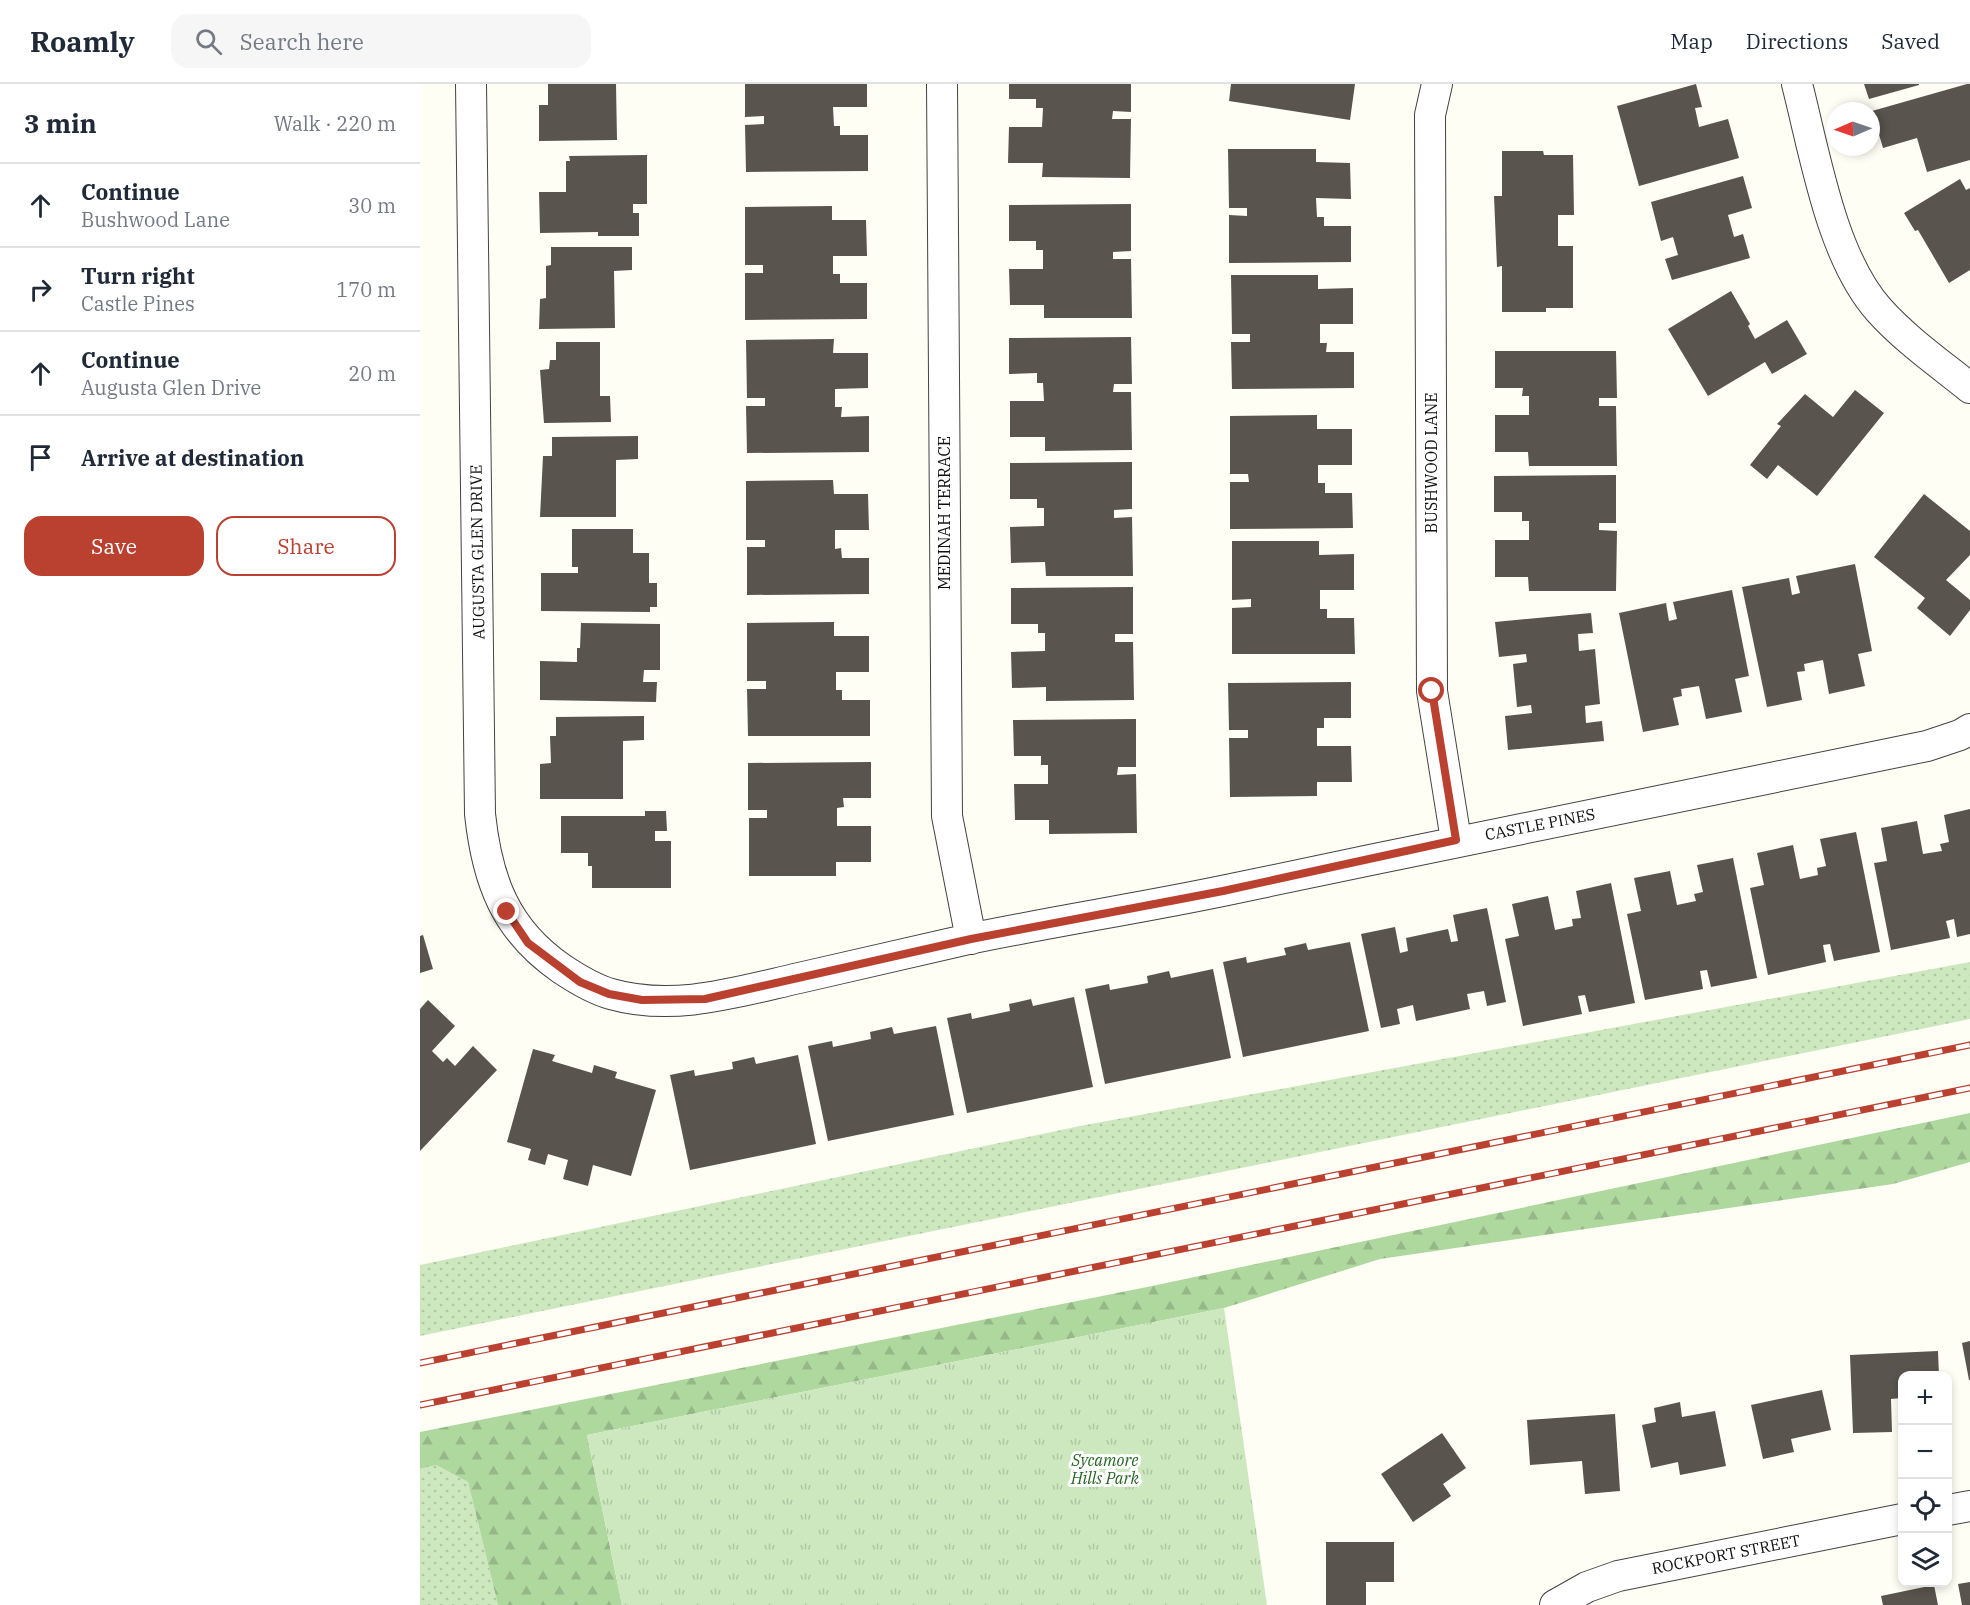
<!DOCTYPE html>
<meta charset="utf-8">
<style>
:root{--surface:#fff;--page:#f6f6f7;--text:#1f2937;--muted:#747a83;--line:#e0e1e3;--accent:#ba412f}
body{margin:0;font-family:"IBM Plex Serif",serif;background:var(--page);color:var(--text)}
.controls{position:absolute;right:18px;bottom:18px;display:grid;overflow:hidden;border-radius:12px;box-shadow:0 3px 9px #0003}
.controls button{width:54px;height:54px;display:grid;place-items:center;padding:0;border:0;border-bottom:2px solid var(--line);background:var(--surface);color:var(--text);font:30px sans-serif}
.compass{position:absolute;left:1406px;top:18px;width:54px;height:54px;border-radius:50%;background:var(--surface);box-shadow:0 3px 9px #0003;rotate:268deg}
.stop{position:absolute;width:18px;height:18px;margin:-14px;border:4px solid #ba412f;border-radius:50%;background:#fff}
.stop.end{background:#ba412f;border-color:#fff;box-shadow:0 2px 6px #0008}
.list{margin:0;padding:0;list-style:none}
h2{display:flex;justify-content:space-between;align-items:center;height:78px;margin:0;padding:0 24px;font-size:26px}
h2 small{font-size:20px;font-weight:400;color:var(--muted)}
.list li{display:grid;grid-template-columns:39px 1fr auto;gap:18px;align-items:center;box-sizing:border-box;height:84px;padding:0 24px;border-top:2px solid var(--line)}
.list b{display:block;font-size:22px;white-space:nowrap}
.list p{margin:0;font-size:20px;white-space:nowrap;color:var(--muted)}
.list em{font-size:20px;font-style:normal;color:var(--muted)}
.actions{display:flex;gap:12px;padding:18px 24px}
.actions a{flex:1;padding:14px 0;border:2px solid var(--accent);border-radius:18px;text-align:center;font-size:21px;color:var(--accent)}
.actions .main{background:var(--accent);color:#fff}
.icon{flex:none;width:33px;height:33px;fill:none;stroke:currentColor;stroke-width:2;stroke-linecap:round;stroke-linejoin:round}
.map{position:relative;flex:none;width:1550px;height:1521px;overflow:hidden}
header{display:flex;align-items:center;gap:36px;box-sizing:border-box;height:84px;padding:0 30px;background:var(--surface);border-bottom:2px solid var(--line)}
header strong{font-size:28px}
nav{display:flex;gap:33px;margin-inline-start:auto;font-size:21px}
.search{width:420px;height:54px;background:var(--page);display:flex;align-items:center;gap:15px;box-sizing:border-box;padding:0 21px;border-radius:18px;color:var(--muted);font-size:22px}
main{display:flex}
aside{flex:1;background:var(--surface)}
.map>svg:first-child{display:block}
.grass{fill:url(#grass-dots)}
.forest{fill:url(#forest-firs)}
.park{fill:url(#park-tufts)}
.building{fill:#59544d}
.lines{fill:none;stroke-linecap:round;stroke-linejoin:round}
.street-casing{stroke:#434343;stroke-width:32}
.street{stroke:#fff;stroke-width:30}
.rail-casing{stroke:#ba412f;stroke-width:7}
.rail{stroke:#fff;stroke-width:4.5;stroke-dasharray:14;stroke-linecap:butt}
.route{stroke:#ba412f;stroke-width:8}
.labels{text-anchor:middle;stroke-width:6;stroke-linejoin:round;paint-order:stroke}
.street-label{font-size:16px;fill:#101010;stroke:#fff}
.park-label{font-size:16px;font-style:italic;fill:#256623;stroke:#fff}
</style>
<header>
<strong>Roamly</strong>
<div class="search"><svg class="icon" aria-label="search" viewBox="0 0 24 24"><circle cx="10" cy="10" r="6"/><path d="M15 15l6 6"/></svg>Search here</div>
<nav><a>Map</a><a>Directions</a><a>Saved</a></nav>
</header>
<main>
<aside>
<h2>3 min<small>Walk · 220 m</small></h2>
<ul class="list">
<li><svg class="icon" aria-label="ahead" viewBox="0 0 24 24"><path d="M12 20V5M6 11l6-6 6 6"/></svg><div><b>Continue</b><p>Bushwood Lane</p></div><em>30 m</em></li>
<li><svg class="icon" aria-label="right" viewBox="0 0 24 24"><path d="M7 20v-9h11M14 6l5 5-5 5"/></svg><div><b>Turn right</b><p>Castle Pines</p></div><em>170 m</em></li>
<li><svg class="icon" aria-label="ahead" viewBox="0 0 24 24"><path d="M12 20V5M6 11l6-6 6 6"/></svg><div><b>Continue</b><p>Augusta Glen Drive</p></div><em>20 m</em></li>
<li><svg class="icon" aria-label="arrive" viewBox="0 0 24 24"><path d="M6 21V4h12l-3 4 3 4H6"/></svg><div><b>Arrive at destination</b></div></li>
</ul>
<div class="actions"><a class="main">Save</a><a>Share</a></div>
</aside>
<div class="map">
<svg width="1550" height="1521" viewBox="0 0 1550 1521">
<defs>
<pattern id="grass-dots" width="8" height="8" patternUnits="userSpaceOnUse" patternTransform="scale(1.5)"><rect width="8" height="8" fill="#cde8bf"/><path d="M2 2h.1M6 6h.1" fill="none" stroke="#afc6a3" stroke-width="1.8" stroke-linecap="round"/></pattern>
<pattern id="forest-firs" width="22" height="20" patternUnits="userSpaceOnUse" patternTransform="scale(1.5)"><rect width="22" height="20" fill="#afd89f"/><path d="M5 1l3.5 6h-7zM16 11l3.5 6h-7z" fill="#96b888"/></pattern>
<pattern id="park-tufts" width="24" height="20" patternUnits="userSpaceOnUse" patternTransform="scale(1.5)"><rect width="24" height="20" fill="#cde8bf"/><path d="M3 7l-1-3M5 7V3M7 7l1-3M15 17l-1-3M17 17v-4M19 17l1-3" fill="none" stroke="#afc6a3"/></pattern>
</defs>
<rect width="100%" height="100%" fill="#fefef5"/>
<!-- grass -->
<path class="grass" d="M1550,878V935L0,1252V1181L660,1042Z
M16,1381L48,1398L78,1521H0V1385Z"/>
<!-- forest -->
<path class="forest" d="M1550,1029V1078L1473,1100L960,1175L804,1224L167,1351L202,1521H78L48,1398L16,1381L0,1385V1348L732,1202Z"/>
<!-- park -->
<path class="park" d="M804,1224L847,1521H202L167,1351Z"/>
<!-- building -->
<path class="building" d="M128,0H196L197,56L119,57V21H128Z
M325,0H447V23H413L414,42H420V51H448V87L326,88L325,41L344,40V32L325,33Z
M589,0H711V28L693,27L692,35H711L710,94L622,93L623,79H588L589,43H622L623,24H616V15H589Z
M811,0H935L930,36L809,17Z
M1276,0L1282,23L1275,24L1279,43L1308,35L1319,74L1219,102L1197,22Z
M1444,0H1499V1L1449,15Z
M1547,0H1550V76L1507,88L1497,54L1463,64L1452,27Z
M808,65H896V78L930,79L931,115L896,114L897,133H904V142H931V178L809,179V131L827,132V124H809Z
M1082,67H1123L1124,71H1153L1154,131H1138V162H1153V224H1126V228H1082V182L1077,183L1074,112H1082Z
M227,71V120H213V129H219V152H178V148L120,149L119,108H146V77H150L149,72Z
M1323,92L1332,124L1308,131L1314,153L1323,150L1330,174L1252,196L1245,175L1258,171L1253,153L1241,157L1231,118Z
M1540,95L1546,106L1550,104V186L1529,199L1498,146L1495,147L1484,129Z
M711,120V167L693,168V175H711L712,234H624V221H590L589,185H623V166H616V157H589V121Z
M412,122V136H446L447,172H413V190H420V199H447V235L325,236V189H343V181H325V123Z
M131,163H212V186L194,187L195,244L119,245L120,215L126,214V182L131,181Z
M811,191H898V205L933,204V240H900V259H907L906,268H934V304L812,305L811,258H830V250H812Z
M1311,207L1330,240L1328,242L1335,255L1367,236L1387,270L1352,290L1345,278L1288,312L1248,245Z
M711,253L712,300H694L693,308H711L712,366L625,367V353H590V317H624L623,299H617V289L589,290V254Z
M414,255L413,269H448V304L415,305V323H422L421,333L449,332V368L327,369L326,322H345V314H327L326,256Z
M136,258H180V312H190L191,338L124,339L120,286L129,285L130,276H136Z
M1075,267H1196L1197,314H1179V322H1196L1197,382H1109L1108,368H1075V331H1109V312H1102L1103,304H1075Z
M1435,306L1464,329L1397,412L1358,381L1347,395L1330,381L1361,342L1357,340L1385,310L1413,333Z
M897,331V345H932V381H898V399H905V409H932L933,444L810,445V398H829L828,390H810V332Z
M218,352V375L196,376V433H120L123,372H132V353Z
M712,378V425L694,426V434L712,433L713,492H626L625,478L591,479L590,443L624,442V424H617V415H590V379Z
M1196,391V439H1179V446L1197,447L1196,507H1109L1108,493H1075V456H1109V437H1102V428H1074V392Z
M413,396L414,410H448L449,446H415V465L421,464L422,474H449V510L327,511V463H345V456H326V397Z
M1504,410L1550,447V471L1526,496L1550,516V526L1530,552L1497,524L1505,514L1454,473Z
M152,445H213V469H229V499H237V523H230V528L121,527V489H158V483H152Z
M812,457H899V471L934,470V506H900V525H907V534H934L935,570H812V524L831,523V515L812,516Z
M1435,480L1452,567L1438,570L1445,602L1409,610L1403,576L1384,580L1385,587L1377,588L1382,616L1347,623L1322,503L1369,494L1372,511L1380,509L1376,492Z
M713,503V550H695V558H713L714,616L626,617V603L592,604L591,568L625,567V549H618V540H591V504Z
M1312,506L1329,592L1315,595L1322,628L1286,635L1279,602L1261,605L1262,612L1253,614L1259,641L1223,648L1199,529L1246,519L1249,537L1257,535L1253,518Z
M1171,529L1173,549L1158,550L1159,567L1175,565L1180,620L1165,622L1166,639L1182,637L1184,657L1088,666L1085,632L1112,629L1111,621L1097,623L1093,580L1107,578L1106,570L1079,573L1075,538Z
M414,538V552H449V588H416V606H422V616H450V652H328L327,605H346V597H327V539Z
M161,539L240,540V586H224L223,598H237L236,618L120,616V577L157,578V564H160Z
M931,598V634H904V644H897V662H931L932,698H897V712L810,713L809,654H828V646H809L808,599Z
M224,632V656L203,657V715H120V680L131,679L130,652H136V633Z
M716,635V683H698L697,691L716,690L717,749L629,750V736H595L594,700H628V681H621V672H594L593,636Z
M451,678V714H423L424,723L417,724V742H451V778H416V792H329V734H347V726H328V679Z
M1550,725V850L1537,853L1534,835L1526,837L1530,854L1471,866L1454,779L1467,777L1461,744L1497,737L1503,770L1522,767L1520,760L1529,758L1524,731Z
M225,727H246L247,747H235V757H251V804H172V782H168V769H141V732H225Z
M1436,748L1460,868L1414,877L1410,860L1403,861L1406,878L1348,891L1330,804L1344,801L1337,769L1373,761L1380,795L1398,791L1397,784L1406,782L1400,755Z
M1313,774L1337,894L1291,903L1287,886L1280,887L1283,905L1225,916L1207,830L1221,827L1214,794L1250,787L1257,821L1276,817L1274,810L1283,808L1277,781Z
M1191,799L1215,919L1169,928L1165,911L1158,912L1162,930L1103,942L1085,855L1099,852L1092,820L1128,812L1135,846L1153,842L1152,835L1161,834L1156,807Z
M1067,824L1086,918L1067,922L1064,907L1047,910L1050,925L996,937L993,921L977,925L980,940L961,944L941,850L975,843L980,869L988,867L986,854L1028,845L1031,858L1038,857L1033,831Z
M3,851L13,885L0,889V852Z
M930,858L949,947L823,973L803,878L826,873L827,879L866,871L864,864L886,859L888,866Z
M793,885L811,974L685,1000L665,905L689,900L690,906L728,899L727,892L749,887L751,894Z
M654,913L673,1003L547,1029L527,934L551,929L552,935L590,927L589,920L611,915L613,922Z
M8,916L35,942L12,967L23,978L27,974L35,982L53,962L77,986L0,1067V925Z
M516,942L534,1031L408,1057L388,962L412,957L413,963L451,955L450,948L472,943L474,950Z
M113,965L135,971L132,977L172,989L174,981L197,988L195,994L236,1006L211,1092L173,1081L168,1102L143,1095L148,1076L128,1070L125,1081L108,1076L111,1065L87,1058Z
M378,971L396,1060L270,1086L250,991L274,986L275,992L313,985L312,978L334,973L336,980Z
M1550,1257V1296H1549L1542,1259Z
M1518,1267L1519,1292H1482V1314L1471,1315L1472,1348L1433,1349L1430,1271Z
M1402,1306L1411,1346L1371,1355L1374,1368L1343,1375L1331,1321Z
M1260,1318L1262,1333L1295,1327L1306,1382L1260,1391L1258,1378L1231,1384L1222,1341L1236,1338L1234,1324Z
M1195,1330L1200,1407L1165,1410L1162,1377L1110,1381L1107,1336Z
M1022,1349L1046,1384L1023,1400L1031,1412L993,1438L961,1390Z
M906,1458H974V1498H946V1521H906Z
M1550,1498V1521H1542L1538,1500Z
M1514,1501L1518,1521H1463L1461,1512Z"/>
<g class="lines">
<!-- street casing -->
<g class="street-casing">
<path id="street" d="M51,0L60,730C67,796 85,846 142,885C157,895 173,905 191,910C254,928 317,908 379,894C435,881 492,868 549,855C635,837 721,824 807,806C1040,757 1273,709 1507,662L1540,651L1550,645
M522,0L527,732L551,855
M1017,0L1010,31L1012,607L1036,756
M1377,0C1395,70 1411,172 1459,226C1486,256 1519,279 1550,304
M1528,1426L1550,1422
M1135,1521L1167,1503L1198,1492L1482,1435"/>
</g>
<!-- street -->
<use href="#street" class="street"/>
<!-- rail casing -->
<g class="rail-casing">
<path id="rail" d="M0,1279L1550,961
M0,1321L1550,1004"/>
</g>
<!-- rail -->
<use href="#rail" class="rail"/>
</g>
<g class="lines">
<!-- route -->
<path class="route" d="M87,828L108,859L160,898L189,910L222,916L285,915L551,855L803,807L1036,756L1012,607"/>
</g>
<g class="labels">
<!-- street labels -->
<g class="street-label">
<text transform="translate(1011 379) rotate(-90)" y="6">BUSHWOOD LANE</text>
<text transform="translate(524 429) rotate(-90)" y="6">MEDINAH TERRACE</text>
<text transform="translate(57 468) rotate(-91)" y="6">AUGUSTA GLEN DRIVE</text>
<text transform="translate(1120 740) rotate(-11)" y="6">CASTLE PINES</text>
<text transform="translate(1306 1470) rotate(-11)" y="6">ROCKPORT STREET</text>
</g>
<!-- park labels -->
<g class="park-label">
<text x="685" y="1382">Sycamore<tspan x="685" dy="18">Hills Park</tspan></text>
</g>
</g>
</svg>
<div class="controls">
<button>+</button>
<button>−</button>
<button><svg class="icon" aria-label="locate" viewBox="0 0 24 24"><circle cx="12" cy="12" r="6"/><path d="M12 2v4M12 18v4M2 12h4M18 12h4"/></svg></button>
<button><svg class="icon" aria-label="layers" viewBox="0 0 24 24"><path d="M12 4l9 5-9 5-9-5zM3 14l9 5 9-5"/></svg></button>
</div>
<svg class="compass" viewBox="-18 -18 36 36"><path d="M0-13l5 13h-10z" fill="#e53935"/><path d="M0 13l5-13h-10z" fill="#747a83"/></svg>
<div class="stop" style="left:1012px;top:607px"></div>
<div class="stop end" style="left:87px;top:828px"></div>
</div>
</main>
